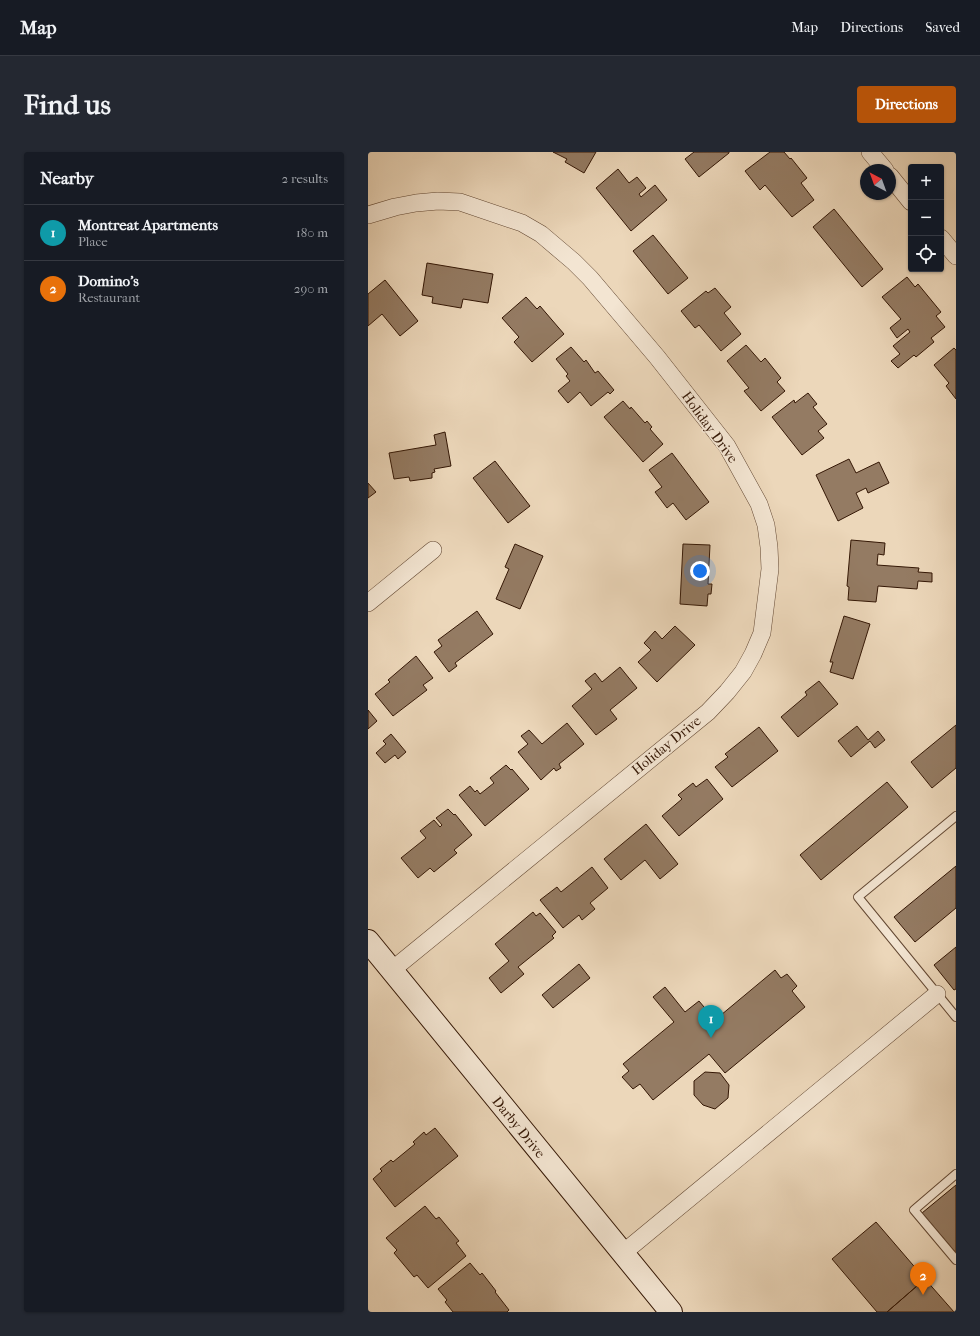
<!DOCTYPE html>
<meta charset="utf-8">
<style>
:root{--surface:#171b24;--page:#242831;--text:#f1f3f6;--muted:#9ea1a6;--line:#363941;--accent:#b45309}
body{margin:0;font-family:"IM FELL French Canon",serif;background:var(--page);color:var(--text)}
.controls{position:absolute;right:12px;top:12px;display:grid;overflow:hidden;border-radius:4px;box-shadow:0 1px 3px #0004}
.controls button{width:36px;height:36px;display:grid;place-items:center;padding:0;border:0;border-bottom:1px solid var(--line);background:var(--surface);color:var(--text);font:20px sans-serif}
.compass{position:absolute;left:492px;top:12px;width:36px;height:36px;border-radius:50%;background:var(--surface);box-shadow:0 1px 3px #0004;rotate:319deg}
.you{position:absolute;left:332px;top:419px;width:14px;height:14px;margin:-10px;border:3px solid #fff;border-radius:50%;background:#1a73e8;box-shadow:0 0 0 6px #1a73e833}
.badge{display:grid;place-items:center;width:26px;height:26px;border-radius:50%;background:var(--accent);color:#fff;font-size:13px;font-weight:700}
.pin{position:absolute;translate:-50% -33px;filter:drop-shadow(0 1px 2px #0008)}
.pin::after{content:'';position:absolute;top:21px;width:14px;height:12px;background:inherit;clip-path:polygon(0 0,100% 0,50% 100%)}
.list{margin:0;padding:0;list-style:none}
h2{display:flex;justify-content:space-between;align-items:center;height:52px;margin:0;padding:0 16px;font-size:17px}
h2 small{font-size:13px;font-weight:400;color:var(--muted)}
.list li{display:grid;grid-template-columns:26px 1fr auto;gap:12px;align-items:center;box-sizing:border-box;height:56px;padding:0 16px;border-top:1px solid var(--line)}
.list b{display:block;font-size:15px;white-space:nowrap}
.list p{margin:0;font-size:13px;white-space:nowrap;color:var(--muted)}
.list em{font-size:13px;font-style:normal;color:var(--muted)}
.icon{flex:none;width:22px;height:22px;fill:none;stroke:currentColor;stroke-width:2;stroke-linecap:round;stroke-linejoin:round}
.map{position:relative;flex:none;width:588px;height:1160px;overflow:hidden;border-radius:4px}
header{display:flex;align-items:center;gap:24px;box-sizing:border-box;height:56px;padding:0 20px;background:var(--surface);border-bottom:1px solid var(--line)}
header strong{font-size:19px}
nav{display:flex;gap:22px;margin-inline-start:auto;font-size:14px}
.intro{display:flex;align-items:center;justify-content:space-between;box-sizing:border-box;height:96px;padding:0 24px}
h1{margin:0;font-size:28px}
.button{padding:10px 18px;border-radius:4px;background:var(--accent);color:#fff;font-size:14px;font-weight:700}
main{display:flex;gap:24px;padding:0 24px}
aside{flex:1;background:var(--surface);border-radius:4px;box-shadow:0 1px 3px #0004}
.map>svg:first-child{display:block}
.building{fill:#947b63;stroke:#341705}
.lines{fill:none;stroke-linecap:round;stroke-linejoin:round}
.service-casing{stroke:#624732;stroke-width:10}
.minor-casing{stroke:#624732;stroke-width:18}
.secondary-casing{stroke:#341705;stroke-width:24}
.service{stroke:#f3e5d2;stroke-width:8}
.minor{stroke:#f3e5d2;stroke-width:17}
.secondary{stroke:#f3e5d2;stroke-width:22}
.labels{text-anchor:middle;stroke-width:3;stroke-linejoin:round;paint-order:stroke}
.street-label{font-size:14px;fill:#341705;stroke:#f3e5d2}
</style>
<header>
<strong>Map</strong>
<nav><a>Map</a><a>Directions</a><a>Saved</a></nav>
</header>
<div class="intro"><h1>Find us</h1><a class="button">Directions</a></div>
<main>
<aside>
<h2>Nearby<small>2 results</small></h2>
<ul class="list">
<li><span class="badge" style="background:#0f9aa8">1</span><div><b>Montreat Apartments</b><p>Place</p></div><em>180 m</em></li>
<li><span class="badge" style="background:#e8710a">2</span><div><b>Domino's</b><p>Restaurant</p></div><em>290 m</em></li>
</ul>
</aside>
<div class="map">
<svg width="588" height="1160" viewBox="0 0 588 1160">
<rect width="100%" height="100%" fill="#ecd7ba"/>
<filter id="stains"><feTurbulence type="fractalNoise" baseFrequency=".005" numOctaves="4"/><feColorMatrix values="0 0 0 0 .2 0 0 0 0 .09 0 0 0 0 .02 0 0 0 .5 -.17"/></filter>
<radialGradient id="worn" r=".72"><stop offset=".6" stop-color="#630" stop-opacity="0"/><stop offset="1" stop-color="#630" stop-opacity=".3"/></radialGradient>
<!-- building -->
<path class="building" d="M185,0H228L216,21L197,10L199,7Z
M326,0H361V1L331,25L317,7Z
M402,0H416L422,7L423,6L439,26L433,31L446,48L424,65L397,33L392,38L377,19Z
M250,17L261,31L269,25L278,36L271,42L273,45L287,33L299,48L263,79L228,36Z
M466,57L515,117L494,135L445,75Z
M285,83L320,126L300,142L265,99Z
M59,111L125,122L120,151L95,147L93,156L64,151L65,145L54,143Z
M539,125L547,135L550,132L573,160L568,164L577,175L563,186L566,190L548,205L546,203L530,216L523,209L532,202L525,194L542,180L540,177L529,186L522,176L533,167L514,145Z
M17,128L50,169L32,184L14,162L0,174V142Z
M347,136L363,155L356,161L373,182L353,199L331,173L327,176L313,159L338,139L340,141Z
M158,145L169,157L172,154L196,182L164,210L146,190L151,185L134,166Z
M378,193L393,210L397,206L413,226L409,230L417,239L393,259L376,239L381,236L359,209Z
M203,195L216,210L218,208L227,221L230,219L246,238L242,242L240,240L223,254L212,240L200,251L190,239L202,229L198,224L200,222L188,207Z
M586,196L588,198V247L578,234L581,231L566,213Z
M440,241L449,252L445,255L459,272L450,279L456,286L434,303L404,265L426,248L427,251Z
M255,249L262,257L263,255L277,271L279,269L284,275L282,277L295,292L275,310L236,265Z
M77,280L83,314L66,317L67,320L64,321V326L42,329L41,325L26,327L21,301L68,293L66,283Z
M304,301L341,350L318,368L305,351L299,356L287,340L294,335L281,318Z
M481,307L488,321L511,310L521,331L500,341L498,336L488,341L495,356L470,369L448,323Z
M127,309L162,354L140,371L105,326Z
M0,331L8,340L0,346Z
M483,388L517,391L516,403L510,402L509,413L551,416L550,420L564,421V430L550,429L549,437L510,434L508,450L480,448L481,435L479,434Z
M147,392L175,404L152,457L128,447L141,417L137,415Z
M315,392L342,393L340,432H344L343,442H340L339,454L312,452Z
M109,459L125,482L87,511L89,514L81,520L66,500L74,494L70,488Z
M476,464L502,472L485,527L462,520L465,510H462Z
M307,474L327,493L289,530L270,510L283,498L276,491L287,479L294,487Z
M48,504L65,526L55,533L59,538L25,564L7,542L22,530L20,528Z
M252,515L269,536L242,558L249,567L228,583L204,554L224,537L217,529L227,521L234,530Z
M451,529L470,552L430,585L413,565L439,543L437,540Z
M0,558L9,569L0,577Z
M199,571L216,592L191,612L193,616L188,619L186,616L173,628L150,600L160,592L153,584L161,578L174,592Z
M588,573V616L564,636L543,610Z
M489,574L500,588L510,579L517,588L507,596L502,589L483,605L470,589Z
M391,575L410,599L364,635L347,615L360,605L357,602Z
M23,582L38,600L30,607L27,603L17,611L8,601L18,592L15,589Z
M138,613L143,618L144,617L161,637L117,674L91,643L102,634L107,640L109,638L112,642L126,631L122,626Z
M339,627L355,647L311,684L294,664L314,647L310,643L325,631L328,635Z
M519,630L540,655L453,728L432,703Z
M80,657L86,663L87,662L104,683L86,698L89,701L66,720L62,716L50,726L33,706L58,686L52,679L66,668L72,675L74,673L68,666Z
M278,672L310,712L292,727L277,708L253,728L236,707Z
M588,714V756L547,790L526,765Z
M224,715L240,736L222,751L227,757L214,768L211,763L195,776L172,748L189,735L193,740Z
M165,760L168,764L172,761L188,780L184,784L186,786L150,815L156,822L133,841L121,826L141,809L127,792Z
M588,795V837L586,838L566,813Z
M211,812L222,826L185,856L174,843Z
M407,818L413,826L419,822L429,834L424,839L437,855L357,921L341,902L285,948L272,932L265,937L254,925L261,919L255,912L306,870L285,845L297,835L317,860L331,849L347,868Z
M337,920L352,921L361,933L360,946L347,957L335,953L326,943V929Z
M67,976L90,1004L27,1055L5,1027L14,1019L12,1017L23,1008L25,1010L47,992L45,990L56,980L58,983Z
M588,1033V1101L554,1061Z
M57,1054L68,1067L71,1065L91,1089L88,1091L98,1104L60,1136L49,1123L46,1125L26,1101L29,1098L18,1086Z
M508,1070L557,1127L519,1160H509L464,1107Z
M102,1111L112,1123L114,1121L128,1139L127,1140L141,1158L139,1160H85L77,1150L79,1148L70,1137Z
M557,1127L586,1160H519Z"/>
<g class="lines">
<!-- service casing -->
<g class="service-casing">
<path id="service" d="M588,664L490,745L588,865
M588,1022L546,1058L588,1108"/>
</g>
<!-- minor casing -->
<g class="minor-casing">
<path id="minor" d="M502,0L517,18
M522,24L543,50
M0,63L27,55L48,51L70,49L92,50L154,71L173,82L206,110L222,126L289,205L359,294L391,352L398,373L401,395L402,417L394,481L385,502L375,520L359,540L340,560L24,818
M573,86L588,104
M0,451L65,398
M255,1101L569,842"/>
</g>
<!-- secondary casing -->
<g class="secondary-casing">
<path id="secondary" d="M0,789L303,1160"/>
</g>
<!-- service -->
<use href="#service" class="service"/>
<!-- minor -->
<use href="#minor" class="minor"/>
<!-- secondary -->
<use href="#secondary" class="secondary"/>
</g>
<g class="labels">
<!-- street labels -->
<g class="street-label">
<text transform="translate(342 275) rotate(54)" y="5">Holiday Drive</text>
<text transform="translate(298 593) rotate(-39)" y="5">Holiday Drive</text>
<text transform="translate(151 975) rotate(51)" y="5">Darby Drive</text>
</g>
</g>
<rect width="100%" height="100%" filter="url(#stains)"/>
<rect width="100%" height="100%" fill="url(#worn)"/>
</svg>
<div class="controls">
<button>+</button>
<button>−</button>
<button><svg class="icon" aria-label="locate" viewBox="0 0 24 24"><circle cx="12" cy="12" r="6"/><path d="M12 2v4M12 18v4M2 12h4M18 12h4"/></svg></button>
</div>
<svg class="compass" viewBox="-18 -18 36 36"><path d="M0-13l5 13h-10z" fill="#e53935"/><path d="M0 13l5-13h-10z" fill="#9ea1a6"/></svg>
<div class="you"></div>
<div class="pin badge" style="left:343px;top:886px;background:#0f9aa8">1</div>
<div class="pin badge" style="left:555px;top:1143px;background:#e8710a">2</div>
</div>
</main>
